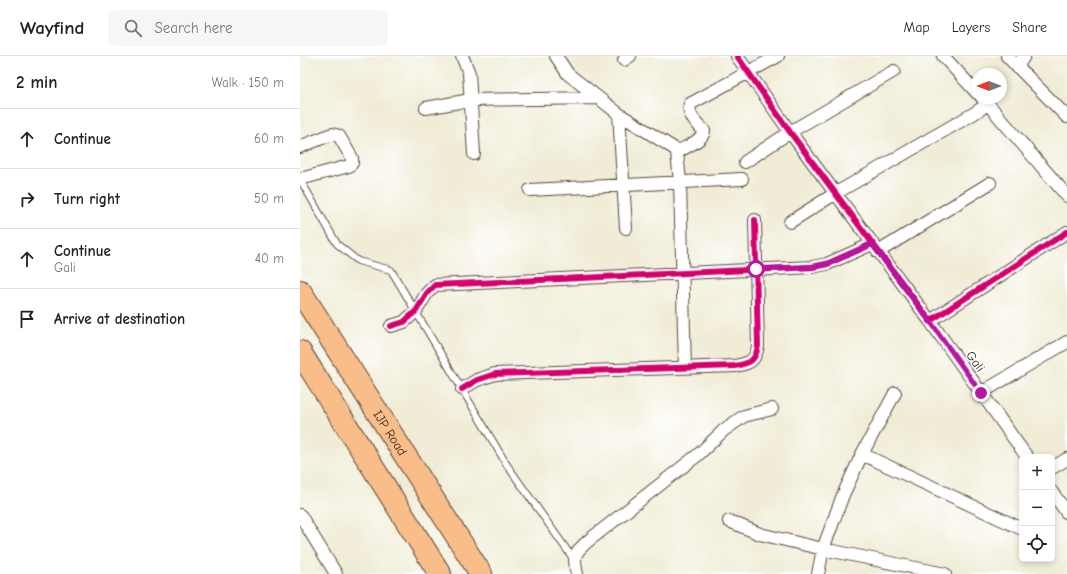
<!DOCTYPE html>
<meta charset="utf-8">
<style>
:root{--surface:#fff;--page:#f6f6f6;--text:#222;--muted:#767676;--line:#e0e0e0}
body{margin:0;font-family:"Comic Neue",sans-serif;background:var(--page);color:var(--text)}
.controls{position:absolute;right:12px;bottom:12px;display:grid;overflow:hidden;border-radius:6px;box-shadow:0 2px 6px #0003}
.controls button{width:36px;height:36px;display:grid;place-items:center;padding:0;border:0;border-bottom:1px solid var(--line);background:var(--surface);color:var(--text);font:20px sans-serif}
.compass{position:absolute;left:671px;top:12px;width:36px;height:36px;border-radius:50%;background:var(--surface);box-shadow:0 2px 6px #0003;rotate:270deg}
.stop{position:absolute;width:12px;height:12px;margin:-9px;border:3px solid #b5179e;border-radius:50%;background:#fff}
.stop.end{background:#b5179e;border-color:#fff;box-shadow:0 1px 4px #0008}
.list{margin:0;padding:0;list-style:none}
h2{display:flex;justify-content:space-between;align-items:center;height:52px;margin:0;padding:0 16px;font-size:17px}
h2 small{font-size:13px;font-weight:400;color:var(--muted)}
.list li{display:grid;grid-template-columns:26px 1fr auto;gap:12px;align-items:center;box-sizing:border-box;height:60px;padding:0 16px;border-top:1px solid var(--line)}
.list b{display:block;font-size:15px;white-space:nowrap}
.list p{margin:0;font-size:13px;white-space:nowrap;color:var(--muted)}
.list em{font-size:13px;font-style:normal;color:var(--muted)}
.icon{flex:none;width:22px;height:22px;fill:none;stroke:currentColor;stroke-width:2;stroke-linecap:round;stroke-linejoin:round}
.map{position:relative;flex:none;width:767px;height:518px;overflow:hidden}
header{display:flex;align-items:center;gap:24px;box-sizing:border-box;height:56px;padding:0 20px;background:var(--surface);border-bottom:1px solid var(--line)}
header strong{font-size:19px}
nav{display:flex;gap:22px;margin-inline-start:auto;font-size:14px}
.search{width:280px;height:36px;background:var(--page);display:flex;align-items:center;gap:10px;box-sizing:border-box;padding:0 14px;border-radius:6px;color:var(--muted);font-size:15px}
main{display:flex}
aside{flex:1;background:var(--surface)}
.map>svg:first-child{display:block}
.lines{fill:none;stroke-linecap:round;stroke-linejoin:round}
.lane-casing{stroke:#56473a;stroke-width:8}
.street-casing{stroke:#56473a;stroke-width:14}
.highway-casing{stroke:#56473a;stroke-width:24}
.lane{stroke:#fff;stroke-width:6}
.street{stroke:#fff;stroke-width:12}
.highway{stroke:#f9bd89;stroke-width:22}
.cycleway-casing{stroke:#fff;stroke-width:8}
.cycleway{stroke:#d6006c;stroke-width:6}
.route{stroke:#b5179e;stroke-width:5}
.labels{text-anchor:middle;stroke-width:3;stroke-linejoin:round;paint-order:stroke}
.street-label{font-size:13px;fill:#3b2a1e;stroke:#fff}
</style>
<header>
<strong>Wayfind</strong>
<div class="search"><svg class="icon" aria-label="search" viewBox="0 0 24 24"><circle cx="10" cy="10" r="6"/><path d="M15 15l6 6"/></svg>Search here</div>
<nav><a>Map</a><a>Layers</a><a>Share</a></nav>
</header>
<main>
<aside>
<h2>2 min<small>Walk · 150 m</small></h2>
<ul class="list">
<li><svg class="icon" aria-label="ahead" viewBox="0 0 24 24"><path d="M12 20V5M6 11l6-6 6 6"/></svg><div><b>Continue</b></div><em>60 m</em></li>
<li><svg class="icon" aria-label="right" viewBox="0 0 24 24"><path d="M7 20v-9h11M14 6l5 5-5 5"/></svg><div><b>Turn right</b></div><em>50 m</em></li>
<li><svg class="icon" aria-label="ahead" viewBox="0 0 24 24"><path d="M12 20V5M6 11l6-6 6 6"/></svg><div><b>Continue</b><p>Gali</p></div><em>40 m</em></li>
<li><svg class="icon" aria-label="arrive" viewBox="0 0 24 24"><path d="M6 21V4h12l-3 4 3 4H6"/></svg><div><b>Arrive at destination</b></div></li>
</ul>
</aside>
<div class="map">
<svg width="767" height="518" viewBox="0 0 767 518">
<rect width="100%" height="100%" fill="#fff"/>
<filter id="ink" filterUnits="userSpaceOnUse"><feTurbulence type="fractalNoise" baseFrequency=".025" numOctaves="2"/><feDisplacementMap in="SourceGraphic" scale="8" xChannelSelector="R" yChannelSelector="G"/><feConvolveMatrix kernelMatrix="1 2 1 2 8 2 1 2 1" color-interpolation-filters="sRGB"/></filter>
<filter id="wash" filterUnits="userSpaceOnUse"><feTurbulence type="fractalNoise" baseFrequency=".012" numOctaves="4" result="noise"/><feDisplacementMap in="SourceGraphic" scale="16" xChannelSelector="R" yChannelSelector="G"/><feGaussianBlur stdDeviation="0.9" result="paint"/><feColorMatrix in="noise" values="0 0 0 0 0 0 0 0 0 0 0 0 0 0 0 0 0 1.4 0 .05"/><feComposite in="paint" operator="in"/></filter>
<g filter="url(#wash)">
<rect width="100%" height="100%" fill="#f0ecd6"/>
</g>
<g filter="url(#ink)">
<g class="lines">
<!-- lane casing -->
<g class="lane-casing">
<path id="lane" d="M0,123L37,188L58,205L91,214L207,409L274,504"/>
</g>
<!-- street casing -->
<g class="street-casing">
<path id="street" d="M162,0L169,17L174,98
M256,0L268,18L319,58L375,93L377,96L380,126L385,312
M437,0L490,76L630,265L767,176
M643,0L677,37
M707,0L767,61
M324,4L330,0
M717,11L724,0
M688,48L767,140
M126,52L170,44L298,42
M319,58L326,172
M0,91L32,78L39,80L52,102V107L49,110L0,123
M377,96C385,91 403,85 404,75C397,67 387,60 390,48L478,0
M445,106L490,76L594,15
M230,134L442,123
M490,166L536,137L673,58L688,48L682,42
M578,196L690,127
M630,265L727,401
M91,270L104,266L116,255L127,237L135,229L512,211L527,208L572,188
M162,333L177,324L195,318L435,310C451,307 455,305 458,290L455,164
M681,337L767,286
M562,398L722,473
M752,412L767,403
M752,436L767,457
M0,459L36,518
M429,465L460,478L523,493L645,518
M277,518C273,500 274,497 288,485L399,398L424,374L444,360L472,353
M518,518L523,493L543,439L562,398L595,337"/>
</g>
<!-- highway casing -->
<g class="highway-casing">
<g id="highway">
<path id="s1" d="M0,235L181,518"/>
<path d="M0,296L140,518"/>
</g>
</g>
<!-- lane -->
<use href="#lane" class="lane"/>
<!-- street -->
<use href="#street" class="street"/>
<!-- highway -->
<use href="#highway" class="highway"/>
<!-- cycleway casing -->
<g class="cycleway-casing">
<path id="cycleway" d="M437,0L490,76L630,265L767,176
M91,270L104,266L116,255L127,237L135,229L512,211L527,208L572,188
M162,333L177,324L195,318L435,310C451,307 455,305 458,290L455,164"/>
</g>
<!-- cycleway -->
<use href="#cycleway" class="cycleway"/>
</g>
</g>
<g class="lines" filter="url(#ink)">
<!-- route -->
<path class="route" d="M456,213L512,211L527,208L572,188L630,265L681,337"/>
</g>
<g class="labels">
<!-- street labels -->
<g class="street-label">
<text transform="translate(676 305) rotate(54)" y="5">Gali</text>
<text dy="5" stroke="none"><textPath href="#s1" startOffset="168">IJP Road</textPath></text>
</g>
</g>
</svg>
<div class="controls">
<button>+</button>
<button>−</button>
<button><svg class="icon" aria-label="locate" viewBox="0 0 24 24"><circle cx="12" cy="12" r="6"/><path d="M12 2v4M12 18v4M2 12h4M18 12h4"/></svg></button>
</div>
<svg class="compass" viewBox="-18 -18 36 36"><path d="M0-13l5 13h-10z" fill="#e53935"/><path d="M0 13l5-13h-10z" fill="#767676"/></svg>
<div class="stop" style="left:456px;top:213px"></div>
<div class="stop end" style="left:681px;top:337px"></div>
</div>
</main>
